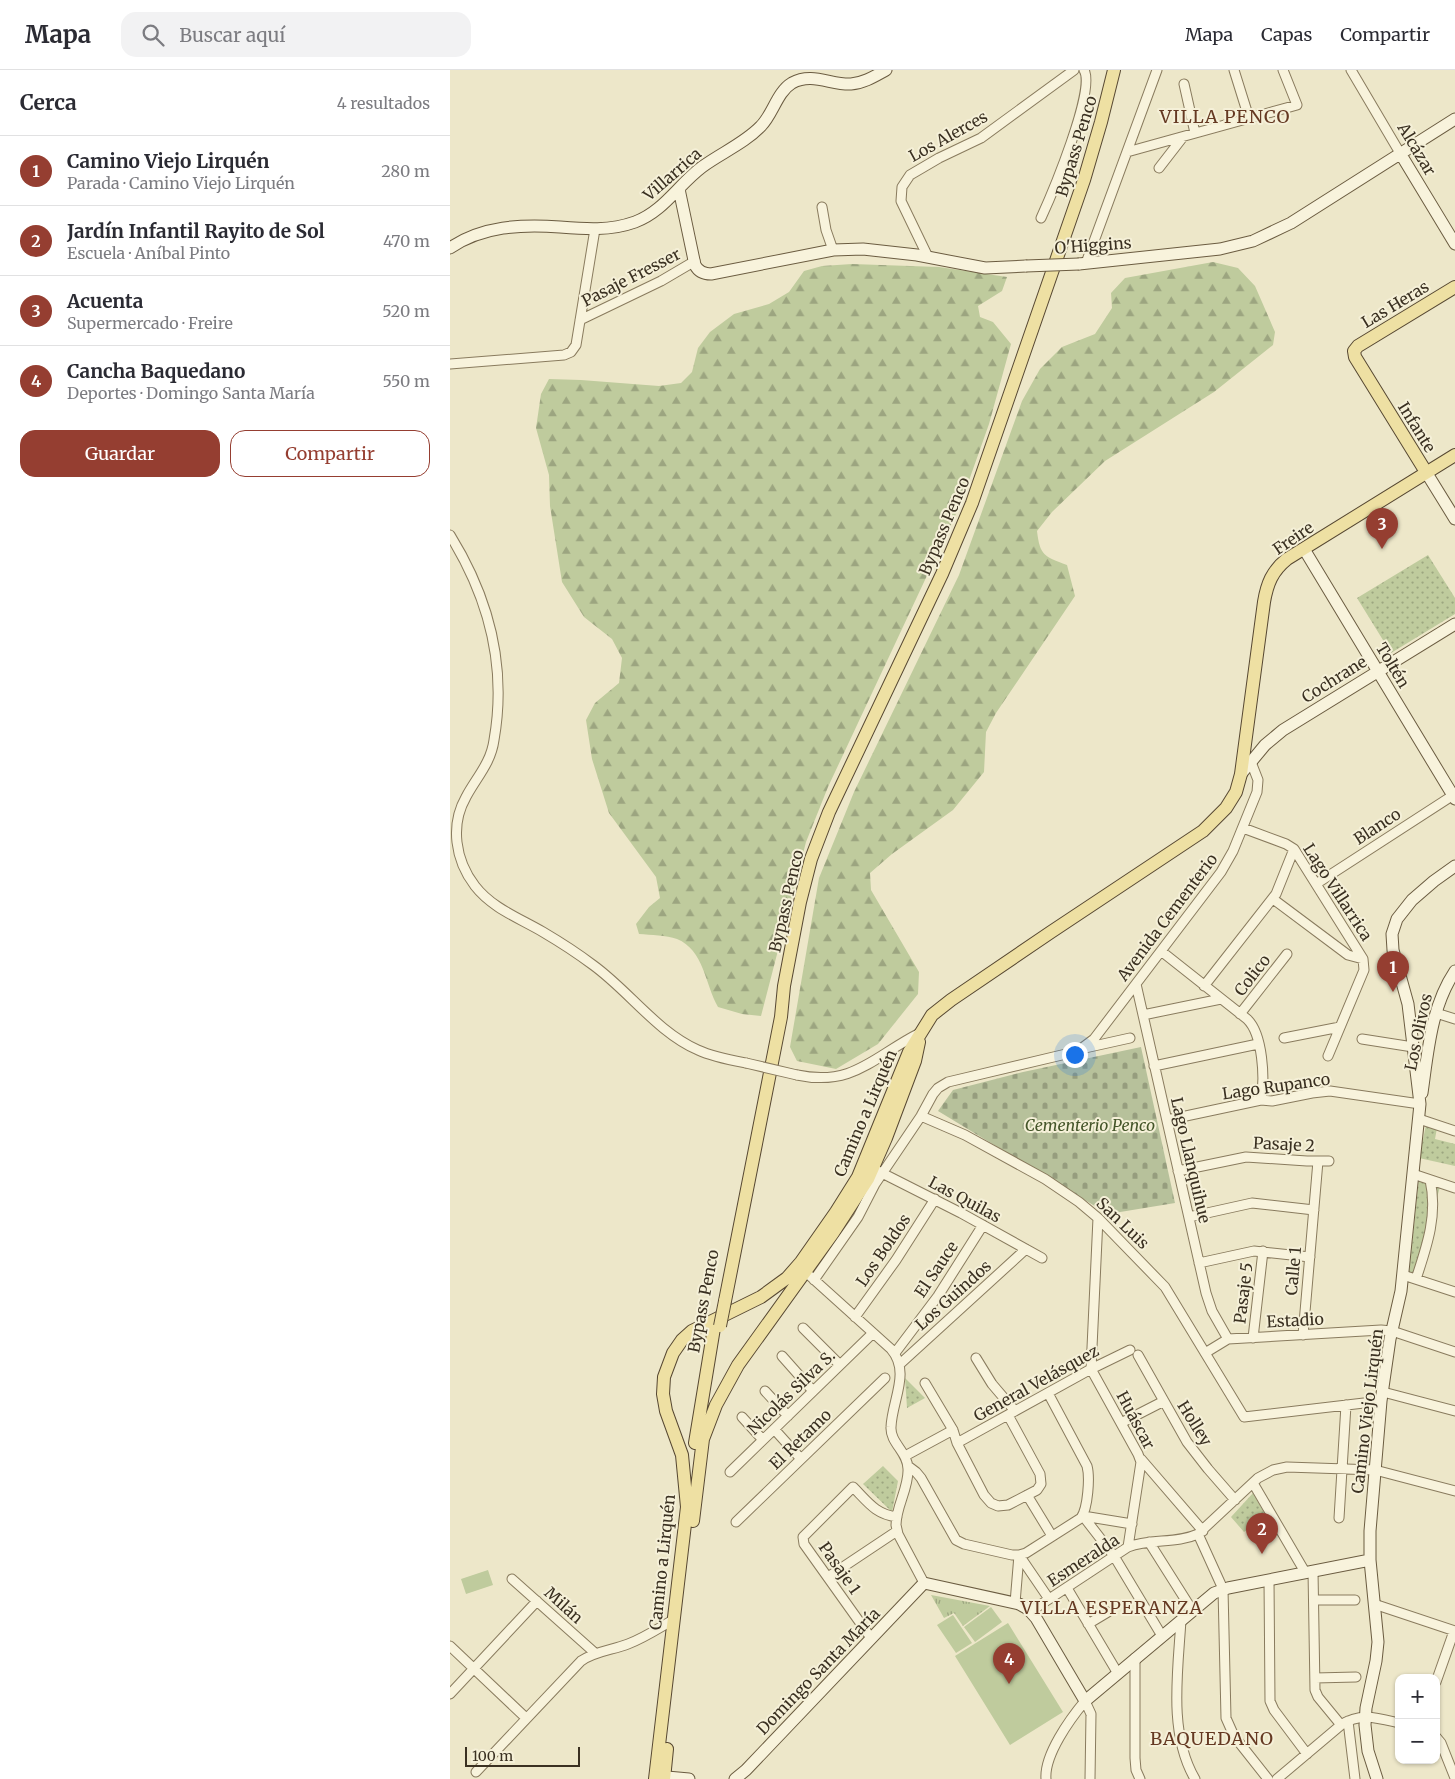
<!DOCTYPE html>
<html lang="es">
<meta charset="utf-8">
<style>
:root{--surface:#fff;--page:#f2f2f3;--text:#2b2b33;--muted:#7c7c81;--line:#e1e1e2;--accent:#953e31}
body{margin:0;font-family:Merriweather,serif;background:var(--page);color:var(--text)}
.controls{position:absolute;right:15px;bottom:15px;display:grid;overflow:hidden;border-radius:10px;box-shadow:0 1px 4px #0004}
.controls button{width:45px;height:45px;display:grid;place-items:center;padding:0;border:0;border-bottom:1px solid var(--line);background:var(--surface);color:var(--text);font:25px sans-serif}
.scale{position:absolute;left:15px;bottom:12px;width:115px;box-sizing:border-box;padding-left:5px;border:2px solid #3a3021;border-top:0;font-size:14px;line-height:18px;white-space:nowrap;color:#3a3021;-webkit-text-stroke:4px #f5f0d8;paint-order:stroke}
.you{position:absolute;left:624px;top:984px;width:18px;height:18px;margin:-12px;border:4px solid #fff;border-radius:50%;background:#1a73e8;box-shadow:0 0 0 8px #1a73e833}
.badge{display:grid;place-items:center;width:32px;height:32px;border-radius:50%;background:var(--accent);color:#fff;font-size:16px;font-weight:700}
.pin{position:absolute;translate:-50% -41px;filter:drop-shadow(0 1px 2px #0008)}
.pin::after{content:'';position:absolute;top:26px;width:18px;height:15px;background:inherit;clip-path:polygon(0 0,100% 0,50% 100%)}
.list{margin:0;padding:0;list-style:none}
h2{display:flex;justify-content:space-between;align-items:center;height:65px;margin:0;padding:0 20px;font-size:21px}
h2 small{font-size:16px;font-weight:400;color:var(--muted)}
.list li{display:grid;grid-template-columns:32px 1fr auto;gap:15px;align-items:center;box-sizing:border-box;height:70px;padding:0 20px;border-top:1px solid var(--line)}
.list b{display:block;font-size:19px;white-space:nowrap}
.list p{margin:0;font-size:16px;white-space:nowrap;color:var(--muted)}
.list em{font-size:16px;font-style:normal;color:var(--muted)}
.actions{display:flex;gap:10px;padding:15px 20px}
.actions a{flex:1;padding:11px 0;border:1px solid var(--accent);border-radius:15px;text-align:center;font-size:18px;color:var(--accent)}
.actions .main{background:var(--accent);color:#fff}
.icon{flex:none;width:28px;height:28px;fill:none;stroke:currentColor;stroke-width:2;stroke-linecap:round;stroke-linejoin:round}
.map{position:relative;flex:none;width:1005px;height:1709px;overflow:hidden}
header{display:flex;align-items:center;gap:30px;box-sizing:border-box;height:70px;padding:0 25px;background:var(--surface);border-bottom:1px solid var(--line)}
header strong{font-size:24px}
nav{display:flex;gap:28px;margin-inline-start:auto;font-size:18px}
.search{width:350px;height:45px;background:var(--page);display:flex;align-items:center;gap:12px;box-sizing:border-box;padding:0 18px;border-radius:15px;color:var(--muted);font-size:19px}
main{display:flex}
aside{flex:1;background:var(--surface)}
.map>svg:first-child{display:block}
.grass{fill:url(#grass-dots)}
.forest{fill:url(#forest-firs)}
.cemetery{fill:url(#cemetery-stones)}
.park{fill:url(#park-tufts)}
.pitch{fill:#bfcb9d}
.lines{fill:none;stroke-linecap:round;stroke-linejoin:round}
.street-casing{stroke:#897b5e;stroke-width:11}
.secondary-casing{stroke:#6b5c41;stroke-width:13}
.primary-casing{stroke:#574832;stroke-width:14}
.street{stroke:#f8f3dc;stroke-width:9}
.secondary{stroke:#f8f3dc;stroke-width:11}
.primary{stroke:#eee0a3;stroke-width:12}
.street-bridge-casing{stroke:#897b5e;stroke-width:11;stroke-linecap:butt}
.secondary-bridge-casing{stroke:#6b5c41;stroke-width:13;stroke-linecap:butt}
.primary-bridge-casing{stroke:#574832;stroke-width:14;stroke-linecap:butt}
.street-bridge{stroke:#f8f3dc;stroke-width:9}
.secondary-bridge{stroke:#f8f3dc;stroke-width:11}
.primary-bridge{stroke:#eee0a3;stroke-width:12}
.labels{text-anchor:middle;stroke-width:4;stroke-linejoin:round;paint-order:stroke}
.street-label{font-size:16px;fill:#3a3021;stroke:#f5f0d8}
.park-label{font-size:16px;font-style:italic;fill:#445529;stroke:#f5f0d8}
.neighbourhood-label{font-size:18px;letter-spacing:1px;fill:#653922;stroke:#f5f0d8}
</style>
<header>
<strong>Mapa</strong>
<div class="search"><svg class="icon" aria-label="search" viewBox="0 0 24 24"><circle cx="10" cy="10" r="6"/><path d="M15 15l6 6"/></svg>Buscar aquí</div>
<nav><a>Mapa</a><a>Capas</a><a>Compartir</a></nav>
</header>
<main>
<aside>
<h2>Cerca<small>4 resultados</small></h2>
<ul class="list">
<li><span class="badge">1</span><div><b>Camino Viejo Lirquén</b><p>Parada · Camino Viejo Lirquén</p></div><em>280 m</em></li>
<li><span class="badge">2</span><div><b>Jardín Infantil Rayito de Sol</b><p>Escuela · Aníbal Pinto</p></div><em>470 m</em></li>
<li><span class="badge">3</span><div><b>Acuenta</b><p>Supermercado · Freire</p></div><em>520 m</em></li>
<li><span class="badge">4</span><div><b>Cancha Baquedano</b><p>Deportes · Domingo Santa María</p></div><em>550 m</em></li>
</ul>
<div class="actions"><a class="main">Guardar</a><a>Compartir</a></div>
</aside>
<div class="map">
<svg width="1005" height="1709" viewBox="0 0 1005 1709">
<defs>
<pattern id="grass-dots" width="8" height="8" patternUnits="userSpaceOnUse" patternTransform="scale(1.25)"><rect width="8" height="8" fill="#bfcb9d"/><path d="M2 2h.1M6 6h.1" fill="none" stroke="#9ca580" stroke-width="1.8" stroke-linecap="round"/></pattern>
<pattern id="forest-firs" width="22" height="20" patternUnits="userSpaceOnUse" patternTransform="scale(1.25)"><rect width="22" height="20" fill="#bfcb9d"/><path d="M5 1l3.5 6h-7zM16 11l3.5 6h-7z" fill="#9ca580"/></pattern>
<pattern id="cemetery-stones" width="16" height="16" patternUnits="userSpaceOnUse" patternTransform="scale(1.25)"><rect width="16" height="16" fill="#b7c19b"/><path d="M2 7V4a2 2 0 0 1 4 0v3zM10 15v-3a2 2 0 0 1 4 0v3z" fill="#969d7e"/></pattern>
<pattern id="park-tufts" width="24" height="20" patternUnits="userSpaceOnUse" patternTransform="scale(1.25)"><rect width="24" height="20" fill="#bfcb9d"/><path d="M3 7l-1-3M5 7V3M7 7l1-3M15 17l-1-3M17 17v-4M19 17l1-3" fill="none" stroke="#9ca580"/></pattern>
</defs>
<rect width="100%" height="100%" fill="#ede7c9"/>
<!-- grass -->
<path class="grass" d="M978,485L1005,528V544L941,583L907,528Z
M976,1055L987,1058L985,1069L1005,1074V1096L969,1088Z
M969,1109L990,1117L965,1205L959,1204Z
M455,1308L475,1328L457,1338Z
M433,1396L448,1411L442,1442L413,1414Z
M803,1423L816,1446L794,1462L781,1447Z"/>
<!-- forest -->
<path class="forest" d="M763,192L788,198L805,216L825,262L823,275L764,322L655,391L602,442L587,461C590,486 594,486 617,495L625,526L546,643L536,662L534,702L503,740L442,784L420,803L421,820L469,902L468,924L428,974L386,999L347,991L340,977L369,808L404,722L509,505L572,331L590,299L612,277L645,264L662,238L661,223L675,208Z
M402,194L489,197L557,207L552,221L528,236L530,247L543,252L561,274L539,354L511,433L378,717L356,772L311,946L292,944L268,937C255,914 254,880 227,869C216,865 201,865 189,864L186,854L199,837L210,828L206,807L159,743L142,689L136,650L145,633L169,613L172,588L162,569L134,547L112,512L100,436L99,405L86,358L91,324L99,309L131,310L209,316L231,313L242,302L248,278L260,262L284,244L319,234L339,222L354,201L372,196Z"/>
<!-- cemetery -->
<path class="cemetery" d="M691,977L725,1133L658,1144L488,1041L503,1020L573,1002Z"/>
<!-- park -->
<path class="park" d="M481,1525L540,1536L513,1556L504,1543L494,1548Z"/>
<!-- pitch -->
<path class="pitch" d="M38,1500L43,1515L16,1524L11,1509Z
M541,1537L552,1552L525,1572L514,1557Z
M503,1545L522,1573L506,1583L487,1555Z
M558,1553L613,1642L560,1675L505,1586Z"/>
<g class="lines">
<!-- street casing -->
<g class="street-casing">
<path id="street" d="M784,0L799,48
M901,0L950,83
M734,14L745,63
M677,82L847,35L833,0
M709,98L733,67
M372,137L376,160L383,180
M591,148C602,124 646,20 634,0
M478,187L451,131L452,117L460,105L489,88L531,68L624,0
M636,193L707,0
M130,250L211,211L245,191
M0,294L114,285L121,282L126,275L145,159
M0,465C39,528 57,596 44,670C41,693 26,708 16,727C0,755 5,790 25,816C42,838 69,848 93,862C110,872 127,883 143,895C179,921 207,962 248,980C263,987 280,990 296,993
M793,758L836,774L844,779L913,889L914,900L878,986
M866,814L1005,724
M823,829L898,885L913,889
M711,881L797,949C813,964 815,1009 811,1030
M686,914L756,1223L762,1241L778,1269
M754,916L826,824L844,779
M986,943L1005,949
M790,944L837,884
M693,945L771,929
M834,968L890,957
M912,969L963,977
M635,978L680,968
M704,996L808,974
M347,1005C404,1017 424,986 470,963
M471,1046L515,1065L595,1109L629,1132L648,1148L715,1217L794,1347L931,1331
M969,1049L1005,1061
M717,1050L811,1030L822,1031L862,1023L880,1021L970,1034
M428,1101L511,1143L592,1188
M728,1101L796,1087L857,1091H879
M963,1104L1005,1118
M739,1147L802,1133L864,1140
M749,1193L804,1181L860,1187
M953,1205L1005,1222
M360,1206L441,1279C461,1302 442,1330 441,1357C440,1373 458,1382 458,1399C459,1418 446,1436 446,1455L448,1464L474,1513
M966,1209C977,1176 988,1144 980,1110
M364,1210L408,1147L425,1114L471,1046L483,1024L488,1018L498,1012L616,984L632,978L644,969L771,802L783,781L807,722L808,710L801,692
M405,1247L446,1190L485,1129
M353,1258L390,1295
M853,1265L868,1091
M803,1268L813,1181
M445,1283L488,1226L533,1155
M755,1283L778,1269L931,1260L942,1261L1005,1282
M688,1285L737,1372L758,1399L785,1430
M332,1286L363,1321
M526,1288L542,1314L565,1341
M450,1294L576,1179
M641,1299L688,1384L691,1392L678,1477
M641,1299L648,1148
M475,1313L503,1360L507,1373L534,1425L541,1433L548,1436L558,1435L587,1420L591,1414L590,1404L558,1345
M315,1321L338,1346
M933,1322L1005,1341
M292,1347L313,1370
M671,1353L714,1331
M324,1359L351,1389
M507,1373L641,1299L680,1280
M455,1386L503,1360
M691,1389L753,1461
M458,1396L466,1402L471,1408L506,1470L514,1474L562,1485H569L576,1483L631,1448C638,1438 640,1407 637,1396L598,1323
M280,1402L423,1263
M803,1413L855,1502
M577,1425L602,1466
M633,1446L664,1486L712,1566
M633,1446L682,1454
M889,1448L896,1335
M286,1452L435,1308
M748,1464L773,1519L776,1648L784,1666L818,1709
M699,1472L742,1540
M569,1485L599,1529
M863,1501L865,1620L868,1627L891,1655
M378,1507L447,1461
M62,1509L145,1583
M819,1510L820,1631L824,1640L857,1684
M617,1518L667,1602
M864,1530H905
M565,1533L569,1485
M924,1534L1005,1561
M581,1541L678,1477C700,1468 726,1474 748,1464L808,1408L823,1400L837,1397L925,1400L1005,1421
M731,1550C728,1601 718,1663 745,1709
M638,1554L658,1542
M421,1568L354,1474L353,1467L403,1417C418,1432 425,1444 447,1447
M0,1576L76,1648
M685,1588V1688L686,1700L690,1709
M865,1608L906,1607
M986,1612L1004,1561
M0,1624L87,1531
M898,1651L905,1709
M986,1667L991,1673L1005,1708
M26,1702L131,1591C145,1581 163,1580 178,1574C194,1568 209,1558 223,1550
M596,1709C594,1685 620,1649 635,1631L641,1644L640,1709
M827,1709L891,1655C910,1642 928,1648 949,1653"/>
</g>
<!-- secondary casing -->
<g class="secondary-casing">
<path id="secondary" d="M950,83L1005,174
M229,119L245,195C248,201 254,204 261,204L383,180L413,179L467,185L535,198L576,196
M0,178C32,156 72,154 110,157C135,159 160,161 185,152C214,141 228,115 252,97C271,83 295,73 311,56C323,44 327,22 342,13C362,2 381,15 401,14C414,13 425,6 436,0
M629,194L770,179L803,171L841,153L1005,49
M976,402L1005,449
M854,479L1005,729
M791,704L815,675L833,660L1005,554
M972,1023C978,981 981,937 1005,901
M206,1706L239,1709
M285,1709L296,1700L474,1513L569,1534L578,1539L586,1548L635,1631L764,1523L778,1518L920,1490
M927,1709L918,1681L915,1655L916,1638L926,1591L928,1572L920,1490V1461L931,1331L940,1269L951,1221L970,1034L958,934L943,880L942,864L947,849L962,830L984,811L1005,796"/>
</g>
<!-- primary casing -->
<g class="primary-casing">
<path id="primary" d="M976,402L905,287L904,281L908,276L1005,217
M275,1231L331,947L334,916L350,832L361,789L379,742L492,504L522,433L634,110L651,52L664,0
M245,1373L264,1258
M243,1451L253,1369L266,1335L288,1295L383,1163L418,1109L436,1068L465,991L469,972
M205,1709L237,1437L232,1385L216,1341L213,1324L214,1307L223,1283L232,1270L242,1261L311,1227L337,1208L351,1192L386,1142L408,1107L459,982L482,945L501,930L601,862L753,761L776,738L786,722L791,704L814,532C817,514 822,501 837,489L1005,385
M214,1709L217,1679"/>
</g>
<!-- street -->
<use href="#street" class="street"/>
<!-- secondary -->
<use href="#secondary" class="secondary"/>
<!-- primary -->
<use href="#primary" class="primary"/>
<!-- street-bridge casing -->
<g class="street-bridge-casing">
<path id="street-bridge" d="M296,993L347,1005"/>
</g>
<!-- secondary-bridge casing -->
<g class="secondary-bridge-casing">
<path id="secondary-bridge" d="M576,196L629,194"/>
</g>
<!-- primary-bridge casing -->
<g class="primary-bridge-casing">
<path id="primary-bridge" d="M270,1256L275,1231"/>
</g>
<!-- street-bridge -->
<use href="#street-bridge" class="street-bridge"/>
<!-- secondary-bridge -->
<use href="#secondary-bridge" class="secondary-bridge"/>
<!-- primary-bridge -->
<use href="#primary-bridge" class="primary-bridge"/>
</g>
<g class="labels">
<!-- street labels -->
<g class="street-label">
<text transform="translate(498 66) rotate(-29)" y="6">Los Alerces</text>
<text transform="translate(626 76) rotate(-73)" y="6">Bypass Penco</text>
<text transform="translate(967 79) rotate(59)" y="6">Alcázar</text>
<text transform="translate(222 104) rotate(-41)" y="6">Villarrica</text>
<text transform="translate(643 175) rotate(-4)" y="6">O'Higgins</text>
<text transform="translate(181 207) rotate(-27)" y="6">Pasaje Fresser</text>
<text transform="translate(945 234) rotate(-31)" y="6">Las Heras</text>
<text transform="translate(967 357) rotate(58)" y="6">Infante</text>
<text transform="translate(494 456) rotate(-67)" y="6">Bypass Penco</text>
<text transform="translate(843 468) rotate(-34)" y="6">Freire</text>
<text transform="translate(943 595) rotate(59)" y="6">Toltén</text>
<text transform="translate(884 609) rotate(-32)" y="6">Cochrane</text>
<text transform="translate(927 756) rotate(-33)" y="6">Blanco</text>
<text transform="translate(888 822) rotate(57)" y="6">Lago Villarrica</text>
<text transform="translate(336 831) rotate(-77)" y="6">Bypass Penco</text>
<text transform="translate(717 847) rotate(-53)" y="6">Avenida Cementerio</text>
<text transform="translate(802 905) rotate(-52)" y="6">Colico</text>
<text transform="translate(968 962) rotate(-78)" y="6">Los Olivos</text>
<text transform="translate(826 1016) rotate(-8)" y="6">Lago Rupanco</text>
<text transform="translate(415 1043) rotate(-67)" y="6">Camino a Lirquén</text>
<text transform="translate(834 1074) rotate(3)" y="6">Pasaje 2</text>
<text transform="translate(741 1090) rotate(77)" y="6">Lago Llanquihue</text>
<text transform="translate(515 1129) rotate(28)" y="6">Las Quilas</text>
<text transform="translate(673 1153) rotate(44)" y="6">San Luis</text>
<text transform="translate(433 1180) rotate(-56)" y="6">Los Boldos</text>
<text transform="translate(486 1199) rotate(-56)" y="6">El Sauce</text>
<text transform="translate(843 1201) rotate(-85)" y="6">Calle 1</text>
<text transform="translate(793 1223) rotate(-83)" y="6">Pasaje 5</text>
<text transform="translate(503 1225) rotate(-42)" y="6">Los Guindos</text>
<text transform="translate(253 1231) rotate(-79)" y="6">Bypass Penco</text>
<text transform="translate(845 1250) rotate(-3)" y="6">Estadio</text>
<text transform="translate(586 1313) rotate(-29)" y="6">General Velásquez</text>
<text transform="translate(341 1322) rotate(-44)" y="6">Nicolás Silva S.</text>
<text transform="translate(917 1341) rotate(-83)" y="6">Camino Viejo Lirquén</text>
<text transform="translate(686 1350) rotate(62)" y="6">Huáscar</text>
<text transform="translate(745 1353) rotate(58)" y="6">Holley</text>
<text transform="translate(350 1369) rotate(-44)" y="6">El Retamo</text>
<text transform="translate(633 1490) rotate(-33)" y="6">Esmeralda</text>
<text transform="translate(212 1492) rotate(-84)" y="6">Camino a Lirquén</text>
<text transform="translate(390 1498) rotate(55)" y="6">Pasaje 1</text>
<text transform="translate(114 1535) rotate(42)" y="6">Milán</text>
<text transform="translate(368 1601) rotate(-46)" y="6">Domingo Santa María</text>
</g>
<!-- park labels -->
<g class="park-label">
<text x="640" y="1061">Cementerio Penco</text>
</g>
<!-- neighbourhood labels -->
<g class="neighbourhood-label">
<text x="775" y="53">VILLA PENCO</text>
<text x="662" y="1544">VILLA ESPERANZA</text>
<text x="762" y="1675">BAQUEDANO</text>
</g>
</g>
</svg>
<div class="controls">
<button>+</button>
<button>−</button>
</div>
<div class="scale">100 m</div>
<div class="you"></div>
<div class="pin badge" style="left:943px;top:922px">1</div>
<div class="pin badge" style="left:812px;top:1484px">2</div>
<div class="pin badge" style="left:932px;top:479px">3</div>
<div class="pin badge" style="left:559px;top:1614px">4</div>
</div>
</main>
